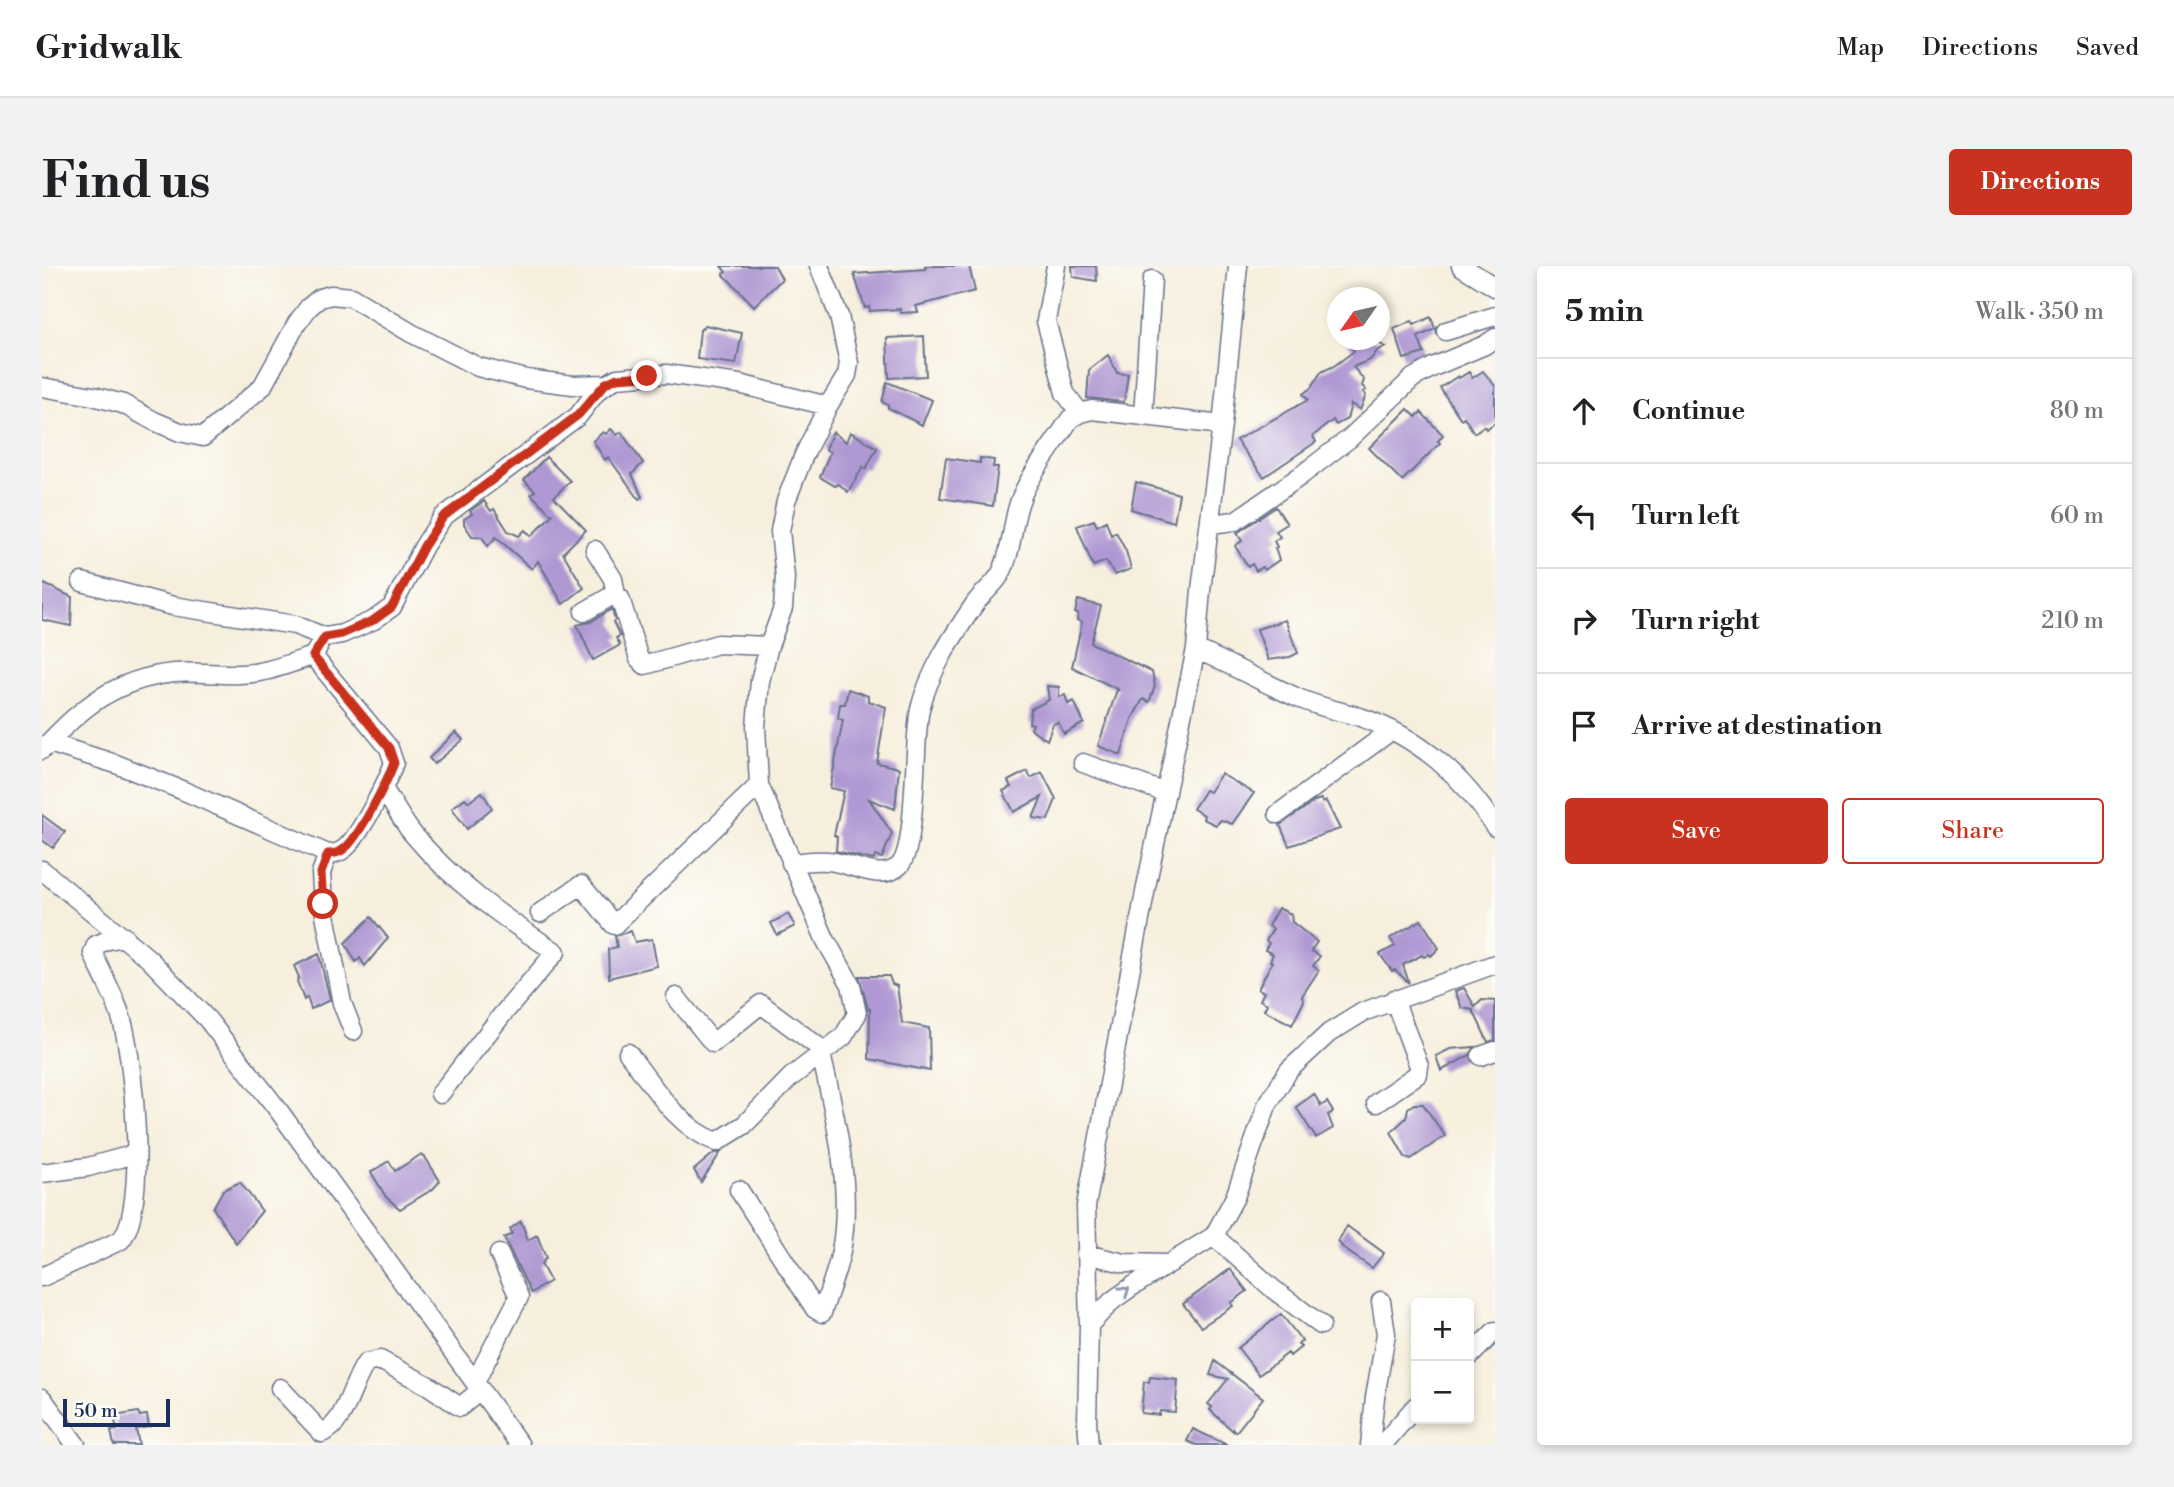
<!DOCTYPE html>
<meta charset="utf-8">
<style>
:root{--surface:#fff;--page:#f2f2f2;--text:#202124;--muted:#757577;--line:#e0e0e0;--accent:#c8321e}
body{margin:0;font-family:"Libre Bodoni",serif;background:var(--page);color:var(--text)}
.controls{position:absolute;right:21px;bottom:21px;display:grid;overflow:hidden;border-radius:7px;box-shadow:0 4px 10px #0003}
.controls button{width:63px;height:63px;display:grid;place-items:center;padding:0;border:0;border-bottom:2px solid var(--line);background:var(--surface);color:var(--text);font:35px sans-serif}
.compass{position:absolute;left:1285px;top:21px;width:63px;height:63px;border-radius:50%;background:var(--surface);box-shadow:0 4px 10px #0003;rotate:236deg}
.scale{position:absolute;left:21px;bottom:18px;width:107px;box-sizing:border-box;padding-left:7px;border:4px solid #1b2f5e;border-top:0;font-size:19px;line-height:24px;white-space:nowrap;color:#1b2f5e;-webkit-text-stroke:5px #fdfcf7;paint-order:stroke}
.stop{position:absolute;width:21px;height:21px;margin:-16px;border:5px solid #c8321e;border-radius:50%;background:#fff}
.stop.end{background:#c8321e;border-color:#fff;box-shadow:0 2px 7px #0008}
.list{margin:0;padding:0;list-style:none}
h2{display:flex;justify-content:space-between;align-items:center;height:91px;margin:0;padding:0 28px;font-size:30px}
h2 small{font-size:23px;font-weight:400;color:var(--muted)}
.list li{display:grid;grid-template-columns:46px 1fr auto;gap:21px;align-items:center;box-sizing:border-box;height:105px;padding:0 28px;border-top:2px solid var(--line)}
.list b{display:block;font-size:26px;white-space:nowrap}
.list em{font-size:23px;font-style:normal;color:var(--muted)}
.actions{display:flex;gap:14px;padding:21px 28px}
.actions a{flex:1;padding:16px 0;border:2px solid var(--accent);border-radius:7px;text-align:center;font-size:24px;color:var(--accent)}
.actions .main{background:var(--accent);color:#fff}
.icon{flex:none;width:38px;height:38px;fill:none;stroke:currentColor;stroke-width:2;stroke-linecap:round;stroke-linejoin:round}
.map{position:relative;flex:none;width:1453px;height:1179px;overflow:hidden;border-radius:7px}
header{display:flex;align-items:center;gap:42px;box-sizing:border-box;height:98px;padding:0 35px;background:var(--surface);border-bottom:2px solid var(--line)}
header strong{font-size:33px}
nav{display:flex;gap:38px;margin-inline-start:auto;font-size:24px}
.intro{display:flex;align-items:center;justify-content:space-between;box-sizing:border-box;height:168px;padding:0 42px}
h1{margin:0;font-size:49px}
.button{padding:18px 32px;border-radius:7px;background:var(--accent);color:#fff;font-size:24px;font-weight:700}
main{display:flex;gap:42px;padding:0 42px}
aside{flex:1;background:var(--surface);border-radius:7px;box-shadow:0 4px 10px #0003}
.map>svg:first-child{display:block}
.building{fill:#af98d3}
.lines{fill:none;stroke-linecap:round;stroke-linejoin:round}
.minor-casing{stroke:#68728a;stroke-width:21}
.minor{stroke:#fff;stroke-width:18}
.oneway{stroke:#8d97ae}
.route{stroke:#c8321e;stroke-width:9}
</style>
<header>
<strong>Gridwalk</strong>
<nav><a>Map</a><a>Directions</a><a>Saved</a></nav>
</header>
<div class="intro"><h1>Find us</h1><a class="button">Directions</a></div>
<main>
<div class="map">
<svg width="1453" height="1179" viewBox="0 0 1453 1179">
<rect width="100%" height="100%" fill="#fdfcf7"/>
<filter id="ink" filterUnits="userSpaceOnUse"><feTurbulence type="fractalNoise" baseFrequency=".0143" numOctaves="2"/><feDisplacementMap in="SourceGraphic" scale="14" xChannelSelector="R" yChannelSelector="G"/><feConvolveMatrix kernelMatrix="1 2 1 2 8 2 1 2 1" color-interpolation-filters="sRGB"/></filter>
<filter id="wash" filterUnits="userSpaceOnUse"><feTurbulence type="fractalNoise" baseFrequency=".00686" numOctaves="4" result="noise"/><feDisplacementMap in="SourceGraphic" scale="28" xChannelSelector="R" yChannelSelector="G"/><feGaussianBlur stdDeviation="1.57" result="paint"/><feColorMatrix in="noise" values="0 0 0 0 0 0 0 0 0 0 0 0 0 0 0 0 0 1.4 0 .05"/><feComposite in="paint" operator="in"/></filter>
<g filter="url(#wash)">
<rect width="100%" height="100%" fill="#f7efdd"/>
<g id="blocks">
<!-- building -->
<path class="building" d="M679,0H733L740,13L712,40L681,8L684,6Z
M883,0H927L933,25L874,40L876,46L859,47L858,43L828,45L827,41L823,42L812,8L883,3Z
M1030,0H1054L1055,15L1031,11Z
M1389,51L1393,63L1376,71L1382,87L1362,93L1352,63L1370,55L1372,59Z
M663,59L700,67L694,98L655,93L658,64Z
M882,70L884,110L847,112L845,72Z
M1303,74H1331L1344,81L1336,84L1328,94L1311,101L1322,114L1320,120L1324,124L1321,126L1324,129L1318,144L1309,138L1305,153L1294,159L1291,154L1271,170L1274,176L1222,211L1194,174L1266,134L1261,128L1269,122L1279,106L1292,100L1312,85Z
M1066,89L1075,107L1086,108L1082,136L1045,132L1047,104Z
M1441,105L1453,120V157L1444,163L1442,160L1432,167L1422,151L1419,153L1398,122L1416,110L1417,112L1427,106L1430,112Z
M845,116L890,134L880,159L846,142V139L840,136Z
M1366,143L1374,151L1379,146L1401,169L1396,175L1398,177L1360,215L1327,182Z
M569,163L575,169L579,166L601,197L590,208L600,231L597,233L566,191L563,194L551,175L561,166L564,168Z
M791,166L804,176L808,166L835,182L824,203L821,201L806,226L797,218L793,220L778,211L788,186L783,183Z
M504,191L528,215L512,231L544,264L521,287L542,322L521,338L496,295L490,303L454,271L446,280L440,271L430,270L422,258V253L430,248L428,245L442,235L449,245L452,243L466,265L477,270L483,264L489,270L510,249L489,228L493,225L482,214Z
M904,192L938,197V192L952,194L951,201H956L951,240L898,232Z
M1094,216L1137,228L1132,256L1089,243Z
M1234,241L1245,258L1234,265L1238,271L1232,275L1235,281L1233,282L1237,294L1222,304L1220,301L1214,305L1210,298L1206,301L1193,280L1200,275L1195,267Z
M1052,254L1055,260L1064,255L1069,269L1074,266L1084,285L1089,303L1073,309L1064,295L1051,300L1035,260Z
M0,317L30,331L29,360L0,354Z
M1036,334L1059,340L1049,377L1110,406L1113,420L1107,436L1101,433L1090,453L1079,489L1056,480L1075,424H1077L1030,401L1040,356L1035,354L1036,347H1033Z
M570,343L573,354L571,356L578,370L574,372L578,379L551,394L535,359L548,356Z
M1243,354L1256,387L1248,391L1226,394L1215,363Z
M1005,420L1017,421V431L1023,429L1026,438L1032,435L1042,457L1022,468L1016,456L1011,458L1005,474L989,463L991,458L987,457L989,443L1007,434Z
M806,423L826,430V435L844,441L835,497L857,502L853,543L827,533L850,567L840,592L834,590L831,594L794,585L795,571L792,569L802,525L788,522L801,454L796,452L798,438H803Z
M414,466L421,474L392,498L387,492Z
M985,505L989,512L1000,506L1014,533L1006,554L991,552L1000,531L972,546L961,525L969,521L966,515Z
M1179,508L1212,527L1190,558L1179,554L1174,559L1161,553L1162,549L1151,543L1163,524L1167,526Z
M440,526L450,542L425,563L410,542L423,532L427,536Z
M1279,533L1281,537L1284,535L1298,563L1247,580L1238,559L1273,535Z
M0,549L23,566L11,582L0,574Z
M1236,642L1249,648L1250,656L1275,676L1269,685L1278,690L1271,700L1277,704L1260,730L1262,735L1250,759L1222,744L1225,738L1218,734L1222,726L1216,723L1230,696L1228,695L1231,688L1223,684L1227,677L1224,675L1231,663L1226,660Z
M746,648L753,660L735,669L729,657Z
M329,651L346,672L323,700L318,692L314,696L303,677Z
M1379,654L1397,682L1389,690L1387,688L1382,691L1380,689L1361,699L1367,717L1353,704L1350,705L1338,688L1353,680L1348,672Z
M589,665L593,676L610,673L615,700L567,712L566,683L575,681L573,670Z
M277,688L288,734L269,743L265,731L262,734L255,715L257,711L252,700Z
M817,710H847L850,718L855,720L860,757L887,762L888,805L827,793L828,743H826Z
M1422,722L1433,741L1440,734L1453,735V774L1446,776L1431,744L1420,742L1413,725Z
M1433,781L1428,789L1399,805L1394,790L1408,783Z
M1272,828L1279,840L1285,836L1291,846L1286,849L1291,862L1274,872L1254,841Z
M1372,838H1381L1403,870L1369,893L1363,891L1349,866L1364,852L1366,842Z
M679,886L659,916L652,904L672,887Z
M378,889L383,891L398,915L391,923L358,943L344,931L329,906L347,895L353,905Z
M198,916L220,945L194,977L171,942L181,924Z
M479,955L486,974L495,969L504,992L499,998L508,1015L489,1027L462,972L470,968L468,963Z
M1305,960L1342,987L1330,1002L1302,983L1296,975Z
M1188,1003L1205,1025L1189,1037L1191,1040L1159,1061L1141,1038Z
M1239,1048L1260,1075L1256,1078L1259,1081L1248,1090L1246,1087L1217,1109L1196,1082Z
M1173,1095L1221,1132L1194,1166L1191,1163V1165L1168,1144L1170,1141L1166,1138L1186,1113L1168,1109Z
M1108,1111L1136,1114L1133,1146L1118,1145L1117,1149L1099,1147L1102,1116H1107Z
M96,1146L98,1150L105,1149L107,1161L94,1163L97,1179H72L69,1165L75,1164L72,1150Z
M1151,1163L1185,1179H1154L1145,1175Z"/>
</g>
</g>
<g filter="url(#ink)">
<use href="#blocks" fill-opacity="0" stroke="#68728a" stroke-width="2"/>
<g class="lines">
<!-- minor casing -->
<g class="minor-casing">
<path id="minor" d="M1014,0L1004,55L1023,127L1038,147
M1419,0L1453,21
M1404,65L1453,50
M0,121L51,130L81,138L112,155L138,166L161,171L220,121L255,57L267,41L278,32L289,29L309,31L369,67L436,101L484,113L531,119L564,118
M1101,150L1110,14
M1168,258L1193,255L1257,211L1308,172L1371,112L1391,101L1443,79L1453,72
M553,284L571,313L574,329
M40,316L131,340L253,359L283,371L300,368L332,354L350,341L382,280L401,251L536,150L556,124L575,112L624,108L697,118L786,140
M542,346L571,329L578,332L597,393L603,399L676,378L727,380
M1154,383C1189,399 1222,417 1256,432C1277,441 1297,445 1318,451C1375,470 1422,510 1453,561
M7,477L74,498L142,525L286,588C292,588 297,587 302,583C317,572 345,516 352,497L347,482L271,390
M0,484C38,442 73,413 132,407C154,405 176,409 198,408C223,408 248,397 271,390L276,382
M1041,497L1124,527
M341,522C350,536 359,553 370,567C411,616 461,652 514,686L460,749L398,828
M1236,548L1350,464
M286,588L279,607L281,638L300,737L311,765
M749,597C761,596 774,594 786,595C807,596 839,617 857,600C876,582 871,473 878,443C887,406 911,370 932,339C939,328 952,320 959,307C972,282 969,251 982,225C994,200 1013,177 1028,153L1038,147L1050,144L1180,159
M0,604L107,693L166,754L237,845L478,1179
M498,647L539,619L572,659L717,519
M634,731L671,777L719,738L782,785
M586,787C611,820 635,861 675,876L702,859L749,811L801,771L815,748L809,719L783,673L717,519L714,460L718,415L727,380L741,342L743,311L738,265L744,235L762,189L786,140L805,109L807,97L797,50L777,0
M1439,790L1453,785
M1334,837L1376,808L1377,800L1352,733
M0,907L46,901L93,888
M697,924L773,1043L780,1047C786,1027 795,1006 799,985C811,922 793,849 779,788
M1172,970L1231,1023L1279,1059
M1044,988L1082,997L1124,998
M0,1011L79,974C106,942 92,792 79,751C72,728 60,709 51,687L54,679L66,674L83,671
M1047,1059L1071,1034L1091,1020L1172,970L1193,931L1225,839L1247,804L1287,767L1321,746L1453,698
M1427,1091L1453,1065
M433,1116L477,1031L457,988
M238,1122L280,1167C304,1158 309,1118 324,1097L338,1094L387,1120L418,1141L439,1124
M0,1132L34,1179
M1047,1179L1045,1156L1047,1059L1044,940L1105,616L1154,383L1159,324L1180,159L1196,0
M1328,1179L1333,1131L1344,1068L1339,1035
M1340,1179L1374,1140"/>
</g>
<!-- minor -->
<use href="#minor" class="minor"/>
</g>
<!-- one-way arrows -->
<defs><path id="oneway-chevron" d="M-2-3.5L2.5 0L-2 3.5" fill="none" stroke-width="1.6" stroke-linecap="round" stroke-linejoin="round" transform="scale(1.75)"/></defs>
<use class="oneway" href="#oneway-chevron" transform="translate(1083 1025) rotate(-35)"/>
</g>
<g class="lines" filter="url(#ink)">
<!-- route -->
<path class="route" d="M281,638L279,607L286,588C292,588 297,587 302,583C317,572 345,515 352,497L347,482L271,390L283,371L300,368L332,354L350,341L382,280L401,251L536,149L564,117L575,112L605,110"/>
</g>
</svg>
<div class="controls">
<button>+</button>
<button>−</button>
</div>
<svg class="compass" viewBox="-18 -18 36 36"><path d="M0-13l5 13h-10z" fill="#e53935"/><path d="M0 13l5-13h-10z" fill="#757577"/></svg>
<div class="scale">50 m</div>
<div class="stop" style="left:281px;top:638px"></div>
<div class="stop end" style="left:605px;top:110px"></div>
</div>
<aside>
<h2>5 min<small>Walk · 350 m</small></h2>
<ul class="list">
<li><svg class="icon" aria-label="ahead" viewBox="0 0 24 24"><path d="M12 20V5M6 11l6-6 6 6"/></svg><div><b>Continue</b></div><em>80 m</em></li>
<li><svg class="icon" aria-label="left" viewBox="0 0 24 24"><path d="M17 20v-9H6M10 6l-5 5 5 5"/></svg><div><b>Turn left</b></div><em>60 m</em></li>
<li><svg class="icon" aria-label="right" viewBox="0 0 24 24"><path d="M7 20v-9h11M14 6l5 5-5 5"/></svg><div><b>Turn right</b></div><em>210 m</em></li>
<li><svg class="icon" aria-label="arrive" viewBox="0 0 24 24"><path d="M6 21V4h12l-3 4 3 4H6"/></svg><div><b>Arrive at destination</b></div></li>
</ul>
<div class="actions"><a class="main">Save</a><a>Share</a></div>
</aside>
</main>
